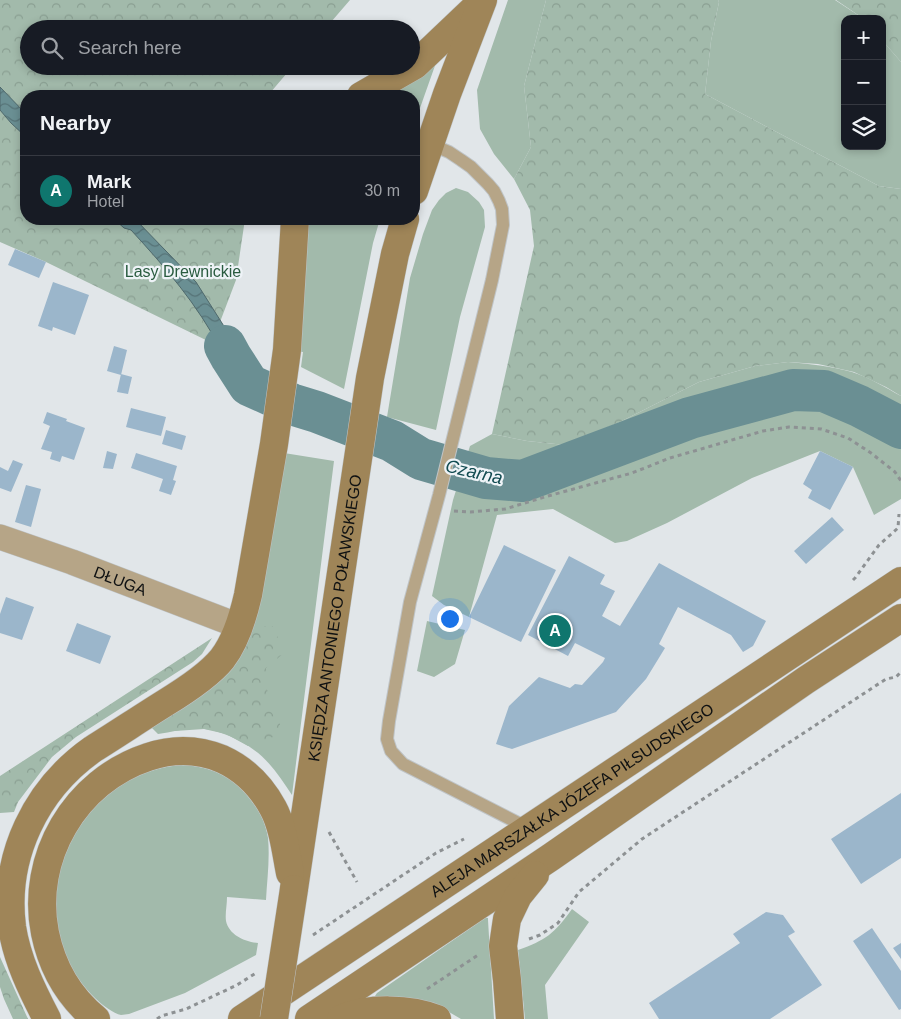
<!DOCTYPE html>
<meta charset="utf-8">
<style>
:root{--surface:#171b24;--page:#20242c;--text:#f1f3f6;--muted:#9ea1a6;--line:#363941;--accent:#0f766e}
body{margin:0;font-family:Arial,sans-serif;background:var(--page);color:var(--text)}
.controls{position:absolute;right:15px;top:15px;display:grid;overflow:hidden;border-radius:10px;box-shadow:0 2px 8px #0003}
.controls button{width:45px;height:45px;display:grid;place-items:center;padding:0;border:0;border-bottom:1px solid var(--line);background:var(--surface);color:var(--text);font:25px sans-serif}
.you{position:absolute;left:449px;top:618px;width:18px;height:18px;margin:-12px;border:4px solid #fff;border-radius:50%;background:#1a73e8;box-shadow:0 0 0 8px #1a73e833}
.badge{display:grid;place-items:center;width:32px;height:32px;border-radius:50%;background:var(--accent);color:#fff;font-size:16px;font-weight:700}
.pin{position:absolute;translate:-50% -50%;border:2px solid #fff;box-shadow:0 1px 5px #0006}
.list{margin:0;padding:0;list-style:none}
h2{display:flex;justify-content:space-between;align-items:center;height:65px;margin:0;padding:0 20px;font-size:21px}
h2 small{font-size:16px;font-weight:400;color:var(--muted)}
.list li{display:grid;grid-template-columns:32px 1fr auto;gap:15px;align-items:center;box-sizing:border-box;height:70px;padding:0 20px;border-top:1px solid var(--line)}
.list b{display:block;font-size:19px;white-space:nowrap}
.list p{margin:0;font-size:16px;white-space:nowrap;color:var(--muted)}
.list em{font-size:16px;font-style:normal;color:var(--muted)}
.icon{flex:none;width:28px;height:28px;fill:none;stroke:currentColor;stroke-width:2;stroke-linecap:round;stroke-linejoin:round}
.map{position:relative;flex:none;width:901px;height:1019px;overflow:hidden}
.search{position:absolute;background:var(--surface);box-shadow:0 2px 8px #0003;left:20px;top:20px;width:400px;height:55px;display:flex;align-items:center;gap:12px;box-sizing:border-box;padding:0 18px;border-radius:28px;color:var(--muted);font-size:19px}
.panel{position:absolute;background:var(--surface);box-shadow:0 2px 8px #0003;left:20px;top:90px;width:400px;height:135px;border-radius:20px}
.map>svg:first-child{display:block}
.grass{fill:#a2baab}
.forest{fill:url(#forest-crowns)}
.water{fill:url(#water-waves);stroke:#4f696c}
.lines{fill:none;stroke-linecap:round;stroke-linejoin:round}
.river{stroke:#6a8f93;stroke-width:42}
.building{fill:#9bb6cb}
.service-casing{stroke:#bfc4c7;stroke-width:14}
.minor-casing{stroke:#bfc4c7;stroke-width:26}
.secondary-casing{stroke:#bfc4c7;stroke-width:29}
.path{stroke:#8d9193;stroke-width:3;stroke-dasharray:4 4;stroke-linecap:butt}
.service{stroke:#b6a587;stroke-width:12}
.minor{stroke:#b6a587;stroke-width:25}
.secondary{stroke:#9f8558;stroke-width:28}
.secondary-bridge-casing{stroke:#bfc4c7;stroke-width:29;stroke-linecap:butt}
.secondary-bridge{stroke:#9f8558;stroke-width:28}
.labels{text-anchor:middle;stroke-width:4.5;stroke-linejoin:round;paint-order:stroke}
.park-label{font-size:16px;fill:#295b3f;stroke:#eef3f7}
.street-label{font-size:16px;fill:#0f1112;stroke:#eef3f7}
.water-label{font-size:18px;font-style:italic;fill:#134c52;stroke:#eef3f7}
</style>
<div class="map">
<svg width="901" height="1019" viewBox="0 0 901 1019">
<defs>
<pattern id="forest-crowns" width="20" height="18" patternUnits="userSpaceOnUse" patternTransform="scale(1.25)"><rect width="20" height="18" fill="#a2baab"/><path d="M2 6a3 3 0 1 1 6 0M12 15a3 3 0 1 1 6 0" fill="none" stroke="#8a9f92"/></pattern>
<pattern id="water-waves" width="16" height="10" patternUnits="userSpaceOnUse" patternTransform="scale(1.25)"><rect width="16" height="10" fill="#6a8f93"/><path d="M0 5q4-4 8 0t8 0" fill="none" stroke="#567377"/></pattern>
</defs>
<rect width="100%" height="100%" fill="#e1e6e9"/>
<!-- grass -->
<path class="grass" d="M508,0H546L524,86L531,147L514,179L494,154L480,129L477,90Z
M718,0H835L864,19H845V146H882V40L901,62V189L879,186L705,94L711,41L719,2Z
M437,60L420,108L416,112H414V96H394L390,92Z
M456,188L468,192L479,202L484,210L485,227L460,317L436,430L387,417L410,278L423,234L432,210L439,200L446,193Z
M308,219H380L373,243L344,389L301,367L303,352L294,351Z
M788,362C809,364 831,366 852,372C869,377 886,388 901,396V499L874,515L853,467L820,451L752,478L667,523L627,541L615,543L553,509L497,515L469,617L444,605L432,596L453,500L470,446L492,434L527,441L565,445L620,422L699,382L755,366Z
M284,453L334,461L292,795C281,779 270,761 254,750C241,740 221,731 205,729C189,727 173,732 158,734L149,725L203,691Z
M427,621L465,630L455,664L434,677L417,671Z
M181,765C212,766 235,777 253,803C261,813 266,825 268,838C270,859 267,880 266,900L227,897C227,905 225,914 226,921C229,935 245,942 258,943L256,955L185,993L129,1014C126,1014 124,1015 121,1015C114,1014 101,1004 96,999C12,920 69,774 181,765Z
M572,909L589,922L545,985L548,1019H525L518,950C546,940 554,934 572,909Z
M485,918H488V920L494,1019H461L449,1012L432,1005L376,998L375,996L377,993Z"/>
<!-- forest -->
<path class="forest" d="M0,0H350L325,29H29V66H293L270,93L269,96H26V219H245L236,280L212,343L46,262L0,242Z
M546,0H718L719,2L711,41L705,94L879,186L901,189V396L886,387L854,372L818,364L788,362L755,366L699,382L620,422L565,445L527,441L492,434L534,246L530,210L514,179L531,147L524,86Z
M836,0H901V62L882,40V19H864Z
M262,626H273L284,653L266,668L265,684L282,730L273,737L248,746L226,734L204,729L175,731L165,728L160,718L245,641L252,632Z
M212,638L202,654L193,662L76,737L52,757L18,802L14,812L0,813V776Z
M0,957L28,1019H13L4,999L0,987Z"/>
<!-- water -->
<path class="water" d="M0,87L26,114V137L11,123L0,110Z
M114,219H135L196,282L227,331L242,365L253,377L262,385L260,400C242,395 229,366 221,350C198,305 165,267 131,230L124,228Z"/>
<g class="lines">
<!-- river -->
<path class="river" d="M225,346L231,357L249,385L291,404L317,412L392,441L421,459L486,478L523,481L690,418L793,390L824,391L859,406L901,428"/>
</g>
<!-- building -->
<path class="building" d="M15,249L46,262L39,278L8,265Z
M53,282L89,295L75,335L53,327L52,331L38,326Z
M114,346L127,350L121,375L107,371Z
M121,374L132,377L128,394L117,392Z
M131,408L166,417L161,436L126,427Z
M47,412L67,419L66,421L85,428L74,460L62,456L60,462L50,459L52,452L41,449L50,426L43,423Z
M166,430L186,436L182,450L162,444Z
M107,451L117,454L113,469L103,468Z
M820,451L853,467L830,510L808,498L812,490L803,484Z
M136,453L177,466L173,480L176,481L171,495L159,491L163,479L131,468Z
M13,460L23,464L11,492L0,488V467L8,471Z
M26,485L41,489L31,527L15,522Z
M832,517L844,530L806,564L794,551Z
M504,545L556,570L521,642L469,617Z
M569,556L605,575L600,584L615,591L602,616L620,626L659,563L766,621L753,646L743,652L731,635L678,607L659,644L665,648L646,679L616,712L512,749L496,744L509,706L539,677L570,688L575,684L582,685L603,662L605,658L575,643L568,656L528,635Z
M6,597L34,607L22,640L0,633V614Z
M77,623L111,636L100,664L66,651Z
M901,793V858L861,884L831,839Z
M766,912L783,915L795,932L788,936L822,985L770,1019H659L649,1003L740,943L733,934Z
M872,928L901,971V1009L899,1010L853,941Z
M901,943V959L893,948Z"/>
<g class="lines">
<!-- service casing -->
<g class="service-casing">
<path id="service" d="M430,144L449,152L461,160L471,167L488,184L494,191L499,201L502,209L503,225L492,280L439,495L410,602L389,721L387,739L391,751L403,764L528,828"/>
</g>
<!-- minor casing -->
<g class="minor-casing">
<g id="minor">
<path id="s1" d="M0,537L72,562L239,626"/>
</g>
</g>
<!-- secondary casing -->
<g class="secondary-casing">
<g id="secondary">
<path d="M361,96L415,65L477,6"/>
<path d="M414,191L447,94L483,0"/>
<path id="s2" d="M294,889L370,378L395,254L405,219"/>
<path d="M47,1019C32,990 17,960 12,927C3,856 36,789 93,749C117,734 141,718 165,703C183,692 209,675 222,659C236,641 243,617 248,595L274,444L287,350L295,219"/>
<path d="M96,1019C69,997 52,967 45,933C30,858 75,781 148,757C172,749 198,749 222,759C244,769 261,786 273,808C283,826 286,853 290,873"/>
<path id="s3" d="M242,1019L901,581"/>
<path d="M309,1019L551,857L806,680L901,618"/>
<path d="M341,1019C367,1007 411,1008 437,1019"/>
<path d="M510,1019L507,980L503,946L507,919L518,896L535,875"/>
</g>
</g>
<!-- path -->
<path class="path" d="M454,511L470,512L505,509L548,496L632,473L670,458L763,431L789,427L821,429L848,438L871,453L895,472L901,481
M853,580L855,578L879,545L898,528L899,514
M329,832L357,882
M313,935L436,853L464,839
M529,939L540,935L558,923L579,892L642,839L886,679L896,677L901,672
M427,989L478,955
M157,1019L161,1016L186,1009L237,985L256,973"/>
<!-- service -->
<use href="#service" class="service"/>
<!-- minor -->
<use href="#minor" class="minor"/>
<!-- secondary -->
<use href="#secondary" class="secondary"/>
<!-- secondary-bridge casing -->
<g class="secondary-bridge-casing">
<path id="secondary-bridge" d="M274,1019L294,889"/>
</g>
<!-- secondary-bridge -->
<use href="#secondary-bridge" class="secondary-bridge"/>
</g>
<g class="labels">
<!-- park labels -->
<g class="park-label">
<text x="183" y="277">Lasy Drewnickie</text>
</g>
<!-- street labels -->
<g class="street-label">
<text dy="6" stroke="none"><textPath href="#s1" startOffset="128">DŁUGA</textPath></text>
<text dy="6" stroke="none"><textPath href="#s2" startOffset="274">KSIĘDZA ANTONIEGO POŁAWSKIEGO</textPath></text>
<text dy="6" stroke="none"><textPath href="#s3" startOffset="396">ALEJA MARSZAŁKA JÓZEFA PIŁSUDSKIEGO</textPath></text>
</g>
<!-- water labels -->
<g class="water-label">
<text transform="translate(474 472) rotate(13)" y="6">Czarna</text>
</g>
</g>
</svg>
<div class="controls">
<button>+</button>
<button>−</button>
<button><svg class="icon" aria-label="layers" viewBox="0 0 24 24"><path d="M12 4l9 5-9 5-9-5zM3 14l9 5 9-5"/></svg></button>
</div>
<div class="you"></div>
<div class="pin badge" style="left:555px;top:631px">A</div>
<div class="search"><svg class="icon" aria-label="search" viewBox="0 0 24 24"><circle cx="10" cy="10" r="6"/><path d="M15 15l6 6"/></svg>Search here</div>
<section class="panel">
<h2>Nearby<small></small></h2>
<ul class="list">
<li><span class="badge">A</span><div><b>Mark</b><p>Hotel</p></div><em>30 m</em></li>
</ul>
</section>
</div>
